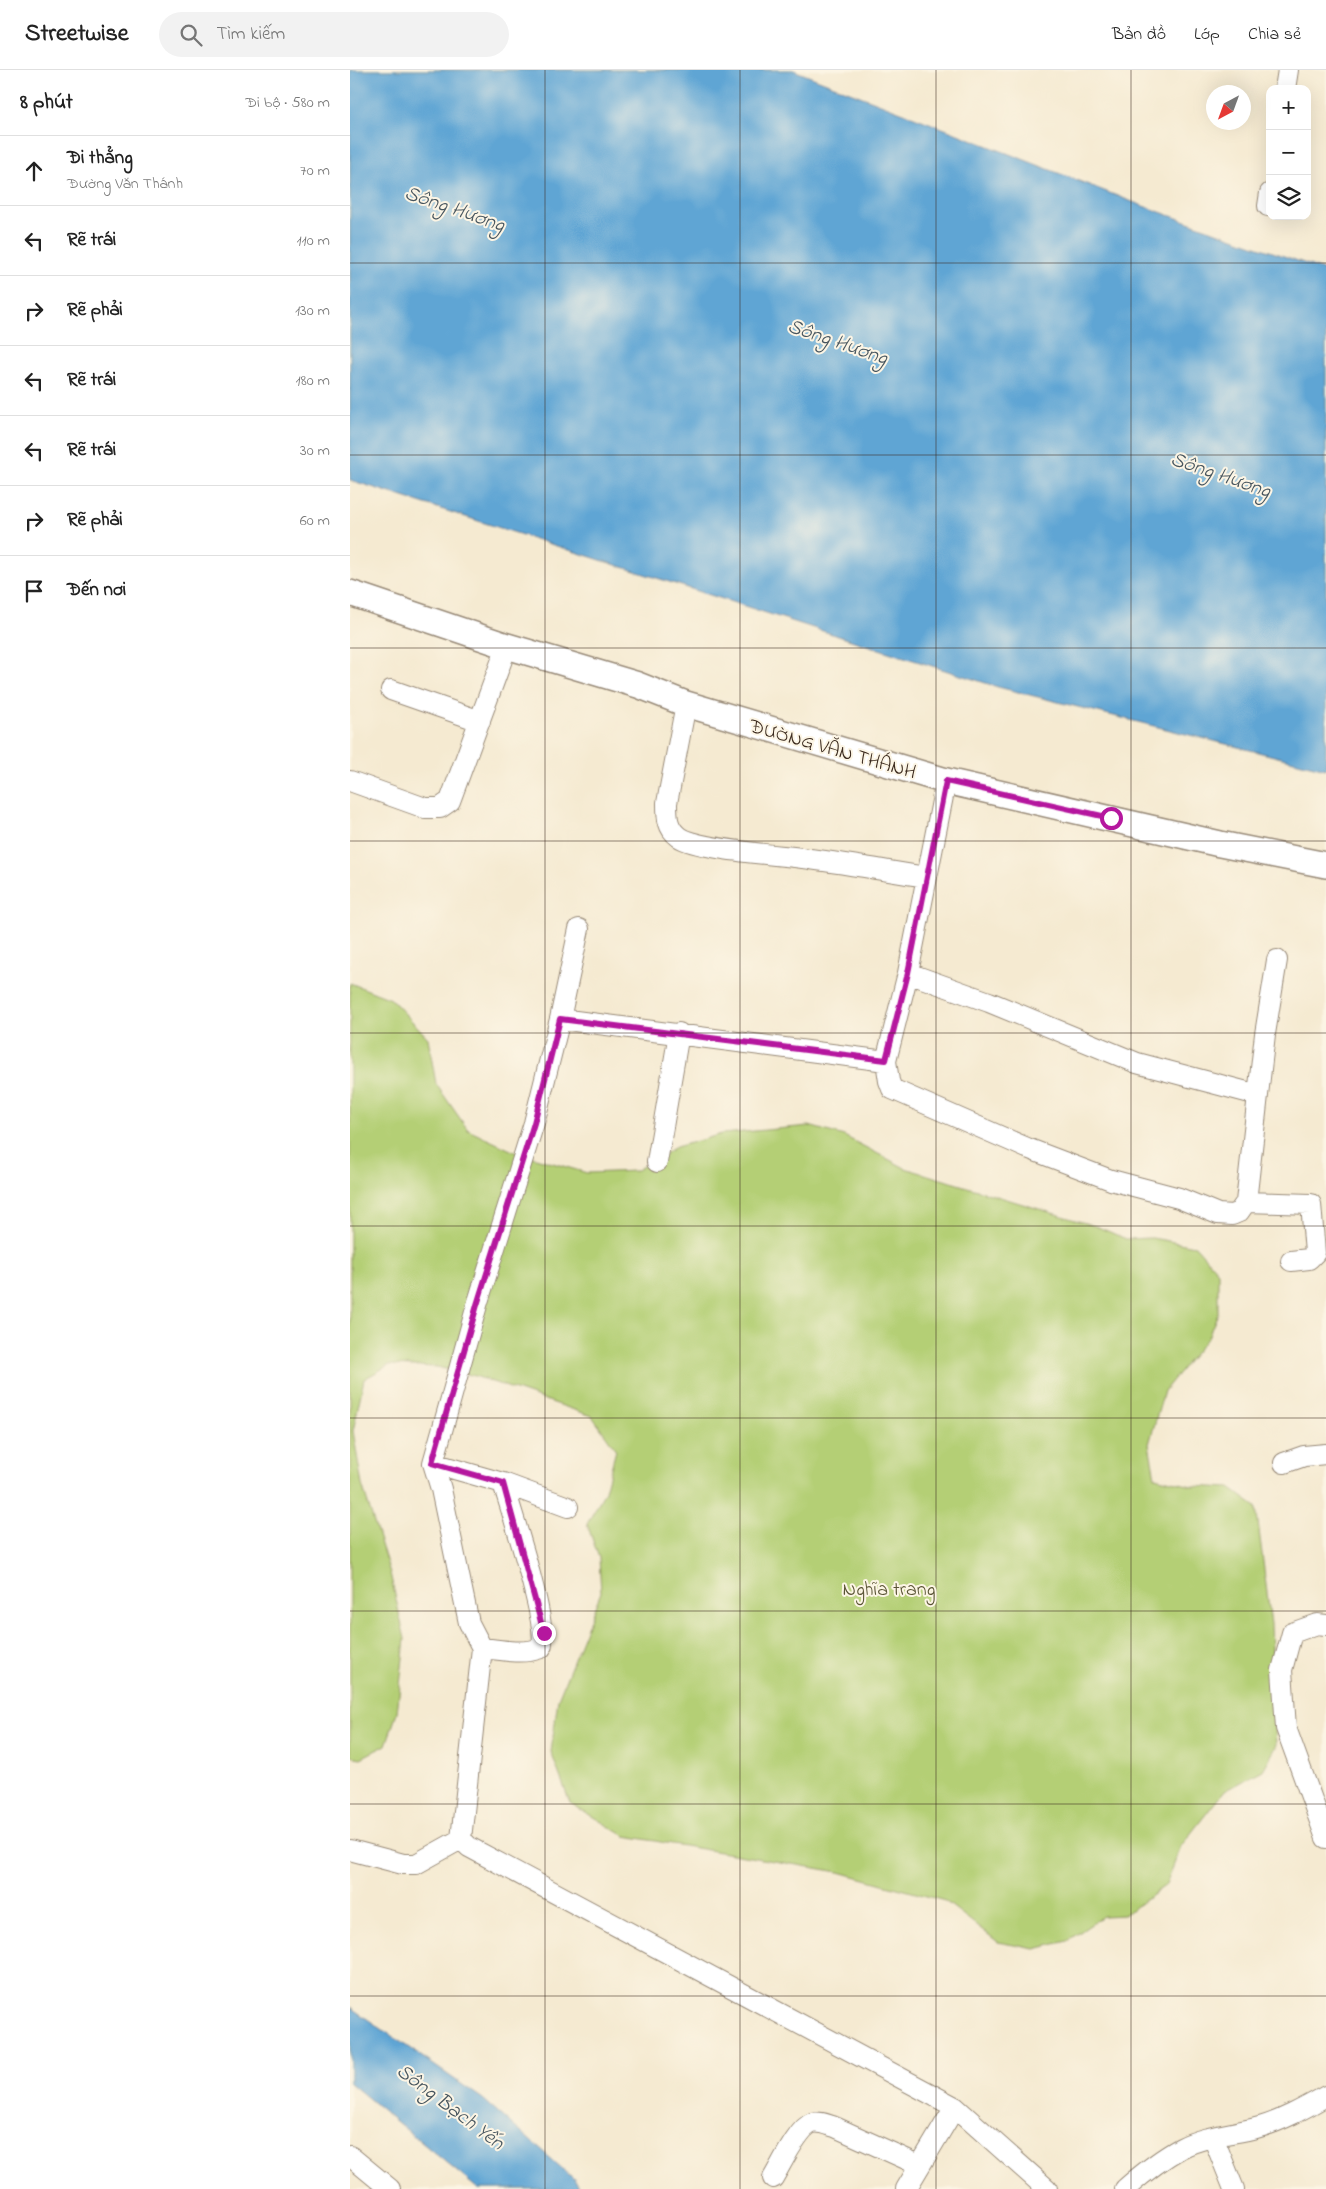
<!DOCTYPE html>
<html lang="vi">
<meta charset="utf-8">
<style>
:root{--surface:#fff;--page:#f2f2f2;--text:#222;--muted:#767676;--line:#e0e0e0}
body{margin:0;font-family:"Indie Flower",sans-serif;background:var(--page);color:var(--text)}
.controls{position:absolute;right:15px;top:15px;display:grid;overflow:hidden;border-radius:10px;box-shadow:0 5px 20px #0002}
.controls button{width:45px;height:45px;display:grid;place-items:center;padding:0;border:0;border-bottom:1px solid var(--line);background:var(--surface);color:var(--text);font:25px sans-serif}
.compass{position:absolute;left:856px;top:15px;width:45px;height:45px;border-radius:50%;background:var(--surface);box-shadow:0 5px 20px #0002;rotate:221deg}
.stop{position:absolute;width:15px;height:15px;margin:-11px;border:4px solid #b5179e;border-radius:50%;background:#fff}
.stop.end{background:#b5179e;border-color:#fff;box-shadow:0 1px 5px #0008}
.list{margin:0;padding:0;list-style:none}
h2{display:flex;justify-content:space-between;align-items:center;height:65px;margin:0;padding:0 20px;font-size:21px}
h2 small{font-size:16px;font-weight:400;color:var(--muted)}
.list li{display:grid;grid-template-columns:32px 1fr auto;gap:15px;align-items:center;box-sizing:border-box;height:70px;padding:0 20px;border-top:1px solid var(--line)}
.list b{display:block;font-size:19px;white-space:nowrap}
.list p{margin:0;font-size:16px;white-space:nowrap;color:var(--muted)}
.list em{font-size:16px;font-style:normal;color:var(--muted)}
.icon{flex:none;width:28px;height:28px;fill:none;stroke:currentColor;stroke-width:2;stroke-linecap:round;stroke-linejoin:round}
.map{position:relative;flex:none;width:976px;height:2119px;overflow:hidden}
header{display:flex;align-items:center;gap:30px;box-sizing:border-box;height:70px;padding:0 25px;background:var(--surface);border-bottom:1px solid var(--line)}
header strong{font-size:24px}
nav{display:flex;gap:28px;margin-inline-start:auto;font-size:18px}
.search{width:350px;height:45px;background:var(--page);display:flex;align-items:center;gap:12px;box-sizing:border-box;padding:0 18px;border-radius:28px;color:var(--muted);font-size:19px}
main{display:flex}
aside{flex:1;background:var(--surface)}
.map>svg:first-child{display:block}
.green{fill:#b4cf74;stroke:#787c49}
.water{fill:#5ea5d4;stroke:#4c6879}
.lines{fill:none;stroke-linecap:round;stroke-linejoin:round}
.minor-casing{stroke:#988a78;stroke-width:22}
.major-casing{stroke:#988a78;stroke-width:28}
.minor{stroke:#fff;stroke-width:20}
.major{stroke:#fff;stroke-width:25}
.route{stroke:#b5179e;stroke-width:6}
.grid{fill:none;stroke:#3b2a1e;stroke-width:1;stroke-opacity:0.55}
.labels{text-anchor:middle;stroke-width:4;stroke-linejoin:round;paint-order:stroke}
.street-label{font-size:20px;fill:#3b2a1e;stroke:#fcf5e5}
.park-label{font-size:20px;fill:#595334;stroke:#fcf5e5}
.water-label{font-size:21px;font-style:italic;fill:#47555e;stroke:#fcf5e5}
</style>
<header>
<strong>Streetwise</strong>
<div class="search"><svg class="icon" aria-label="search" viewBox="0 0 24 24"><circle cx="10" cy="10" r="6"/><path d="M15 15l6 6"/></svg>Tìm kiếm</div>
<nav><a>Bản đồ</a><a>Lớp</a><a>Chia sẻ</a></nav>
</header>
<main>
<aside>
<h2>8 phút<small>Đi bộ · 580 m</small></h2>
<ul class="list">
<li><svg class="icon" aria-label="ahead" viewBox="0 0 24 24"><path d="M12 20V5M6 11l6-6 6 6"/></svg><div><b>Đi thẳng</b><p>Đường Văn Thánh</p></div><em>70 m</em></li>
<li><svg class="icon" aria-label="left" viewBox="0 0 24 24"><path d="M17 20v-9H6M10 6l-5 5 5 5"/></svg><div><b>Rẽ trái</b></div><em>110 m</em></li>
<li><svg class="icon" aria-label="right" viewBox="0 0 24 24"><path d="M7 20v-9h11M14 6l5 5-5 5"/></svg><div><b>Rẽ phải</b></div><em>130 m</em></li>
<li><svg class="icon" aria-label="left" viewBox="0 0 24 24"><path d="M17 20v-9H6M10 6l-5 5 5 5"/></svg><div><b>Rẽ trái</b></div><em>180 m</em></li>
<li><svg class="icon" aria-label="left" viewBox="0 0 24 24"><path d="M17 20v-9H6M10 6l-5 5 5 5"/></svg><div><b>Rẽ trái</b></div><em>30 m</em></li>
<li><svg class="icon" aria-label="right" viewBox="0 0 24 24"><path d="M7 20v-9h11M14 6l5 5-5 5"/></svg><div><b>Rẽ phải</b></div><em>60 m</em></li>
<li><svg class="icon" aria-label="arrive" viewBox="0 0 24 24"><path d="M6 21V4h12l-3 4 3 4H6"/></svg><div><b>Đến nơi</b></div></li>
</ul>
</aside>
<div class="map">
<svg width="976" height="2119" viewBox="0 0 976 2119">
<rect width="100%" height="100%" fill="#fcf5e5"/>
<filter id="ink" filterUnits="userSpaceOnUse"><feTurbulence type="fractalNoise" baseFrequency=".02" numOctaves="2"/><feDisplacementMap in="SourceGraphic" scale="10" xChannelSelector="R" yChannelSelector="G"/><feConvolveMatrix kernelMatrix="1 2 1 2 8 2 1 2 1" color-interpolation-filters="sRGB"/></filter>
<filter id="wash" filterUnits="userSpaceOnUse"><feTurbulence type="fractalNoise" baseFrequency=".0096" numOctaves="4" result="noise"/><feDisplacementMap in="SourceGraphic" scale="20" xChannelSelector="R" yChannelSelector="G"/><feGaussianBlur stdDeviation="1.12" result="paint"/><feColorMatrix in="noise" values="0 0 0 0 0 0 0 0 0 0 0 0 0 0 0 0 0 1.4 0 .05"/><feComposite in="paint" operator="in"/></filter>
<g filter="url(#wash)">
<rect width="100%" height="100%" fill="#f5ead1"/>
<!-- green -->
<path class="green" d="M0,913L41,929L78,968L86,1014L118,1060L165,1082L237,1103L285,1101L326,1077L372,1064L459,1056L494,1066L555,1098L748,1157L776,1169L802,1168L845,1176L868,1202V1243L858,1267L814,1321L799,1374L805,1407L842,1416L880,1418L906,1437L921,1554L926,1677L913,1700L874,1721L831,1776L816,1815L774,1845L753,1846L717,1871L685,1879L648,1872L595,1831L489,1802L275,1766L220,1733L201,1682L208,1629L251,1522L249,1488L237,1454L255,1421L266,1380L242,1346L125,1306L87,1297L39,1295L14,1309L3,1361L12,1415L40,1503L55,1569L47,1643L36,1675L11,1688L0,1686Z"/>
<!-- water -->
<path class="water" d="M0,0H443L793,136L976,201V699L648,617L0,410Z
M0,1937L133,2029L223,2108L231,2119H128L0,2013Z"/>
</g>
<g filter="url(#ink)">
<g class="lines">
<!-- minor casing -->
<g class="minor-casing">
<path id="minor" d="M935,19L938,0
M918,136L920,123
M41,620L130,651
M336,634L317,733C317,747 317,758 329,767C348,780 434,785 460,789C499,794 538,801 577,807
M0,711L75,738H90L100,731L157,576
M596,711L558,903L536,991L210,949L184,1053L127,1235L83,1393L91,1419L119,1553L132,1578L111,1769L119,1777L605,2037L697,2119
M558,903L639,932L787,993L908,1025L896,1132L961,1134L965,1183L959,1189L941,1191
M210,949L229,859
M536,991L539,1011L542,1019L677,1078L761,1110L829,1128L868,1144L882,1145L889,1142L896,1132
M908,1025L915,964L927,890
M307,1092L329,963
M83,1393L153,1413L218,1437
M934,1393L954,1386L976,1384
M976,1555L967,1554L942,1563L932,1600L936,1658L976,1768
M132,1578C152,1580 172,1585 191,1578C200,1558 161,1440 153,1413
M0,1780L53,1794H66L111,1769
M863,2067L884,2119
M0,2086L40,2119
M423,2108C431,2095 448,2058 462,2053C470,2051 478,2055 485,2057L569,2095
M556,2119L605,2037
M775,2119C792,2104 811,2089 831,2078C853,2066 882,2064 906,2058C930,2052 955,2038 976,2026"/>
</g>
<!-- major casing -->
<g class="major-casing">
<path id="major" d="M0,523L157,576L288,615L336,634L596,711L870,774L976,795"/>
</g>
<!-- minor -->
<use href="#minor" class="minor"/>
<!-- major -->
<use href="#major" class="major"/>
</g>
</g>
<g class="lines" filter="url(#ink)">
<!-- route -->
<path class="route" d="M194,1563L153,1413L82,1393L127,1235L184,1053L210,949L536,990L558,903L596,711L761,748"/>
</g>
<!-- grid -->
<path class="grid" d="M195,0V2119M390,0V2119M586,0V2119M781,0V2119M0,193H976M0,385H976M0,578H976M0,771H976M0,963H976M0,1156H976M0,1348H976M0,1541H976M0,1734H976M0,1926H976"/>
<g class="labels">
<!-- street labels -->
<g class="street-label">
<text transform="translate(483 678) rotate(16)" y="7">ĐƯỜNG VĂN THÁNH</text>
</g>
<!-- park labels -->
<g class="park-label">
<text x="539" y="1525">Nghĩa trang</text>
</g>
<!-- water labels -->
<g class="water-label">
<text transform="translate(105 138) rotate(19)" y="7">Sông Hương</text>
<text transform="translate(488 271) rotate(19)" y="7">Sông Hương</text>
<text transform="translate(871 404) rotate(19)" y="7">Sông Hương</text>
<text transform="translate(101 2036) rotate(37)" y="7">Sông Bạch Yến</text>
</g>
</g>
</svg>
<div class="controls">
<button>+</button>
<button>−</button>
<button><svg class="icon" aria-label="layers" viewBox="0 0 24 24"><path d="M12 4l9 5-9 5-9-5zM3 14l9 5 9-5"/></svg></button>
</div>
<svg class="compass" viewBox="-18 -18 36 36"><path d="M0-13l5 13h-10z" fill="#e53935"/><path d="M0 13l5-13h-10z" fill="#767676"/></svg>
<div class="stop" style="left:761px;top:748px"></div>
<div class="stop end" style="left:194px;top:1563px"></div>
</div>
</main>
